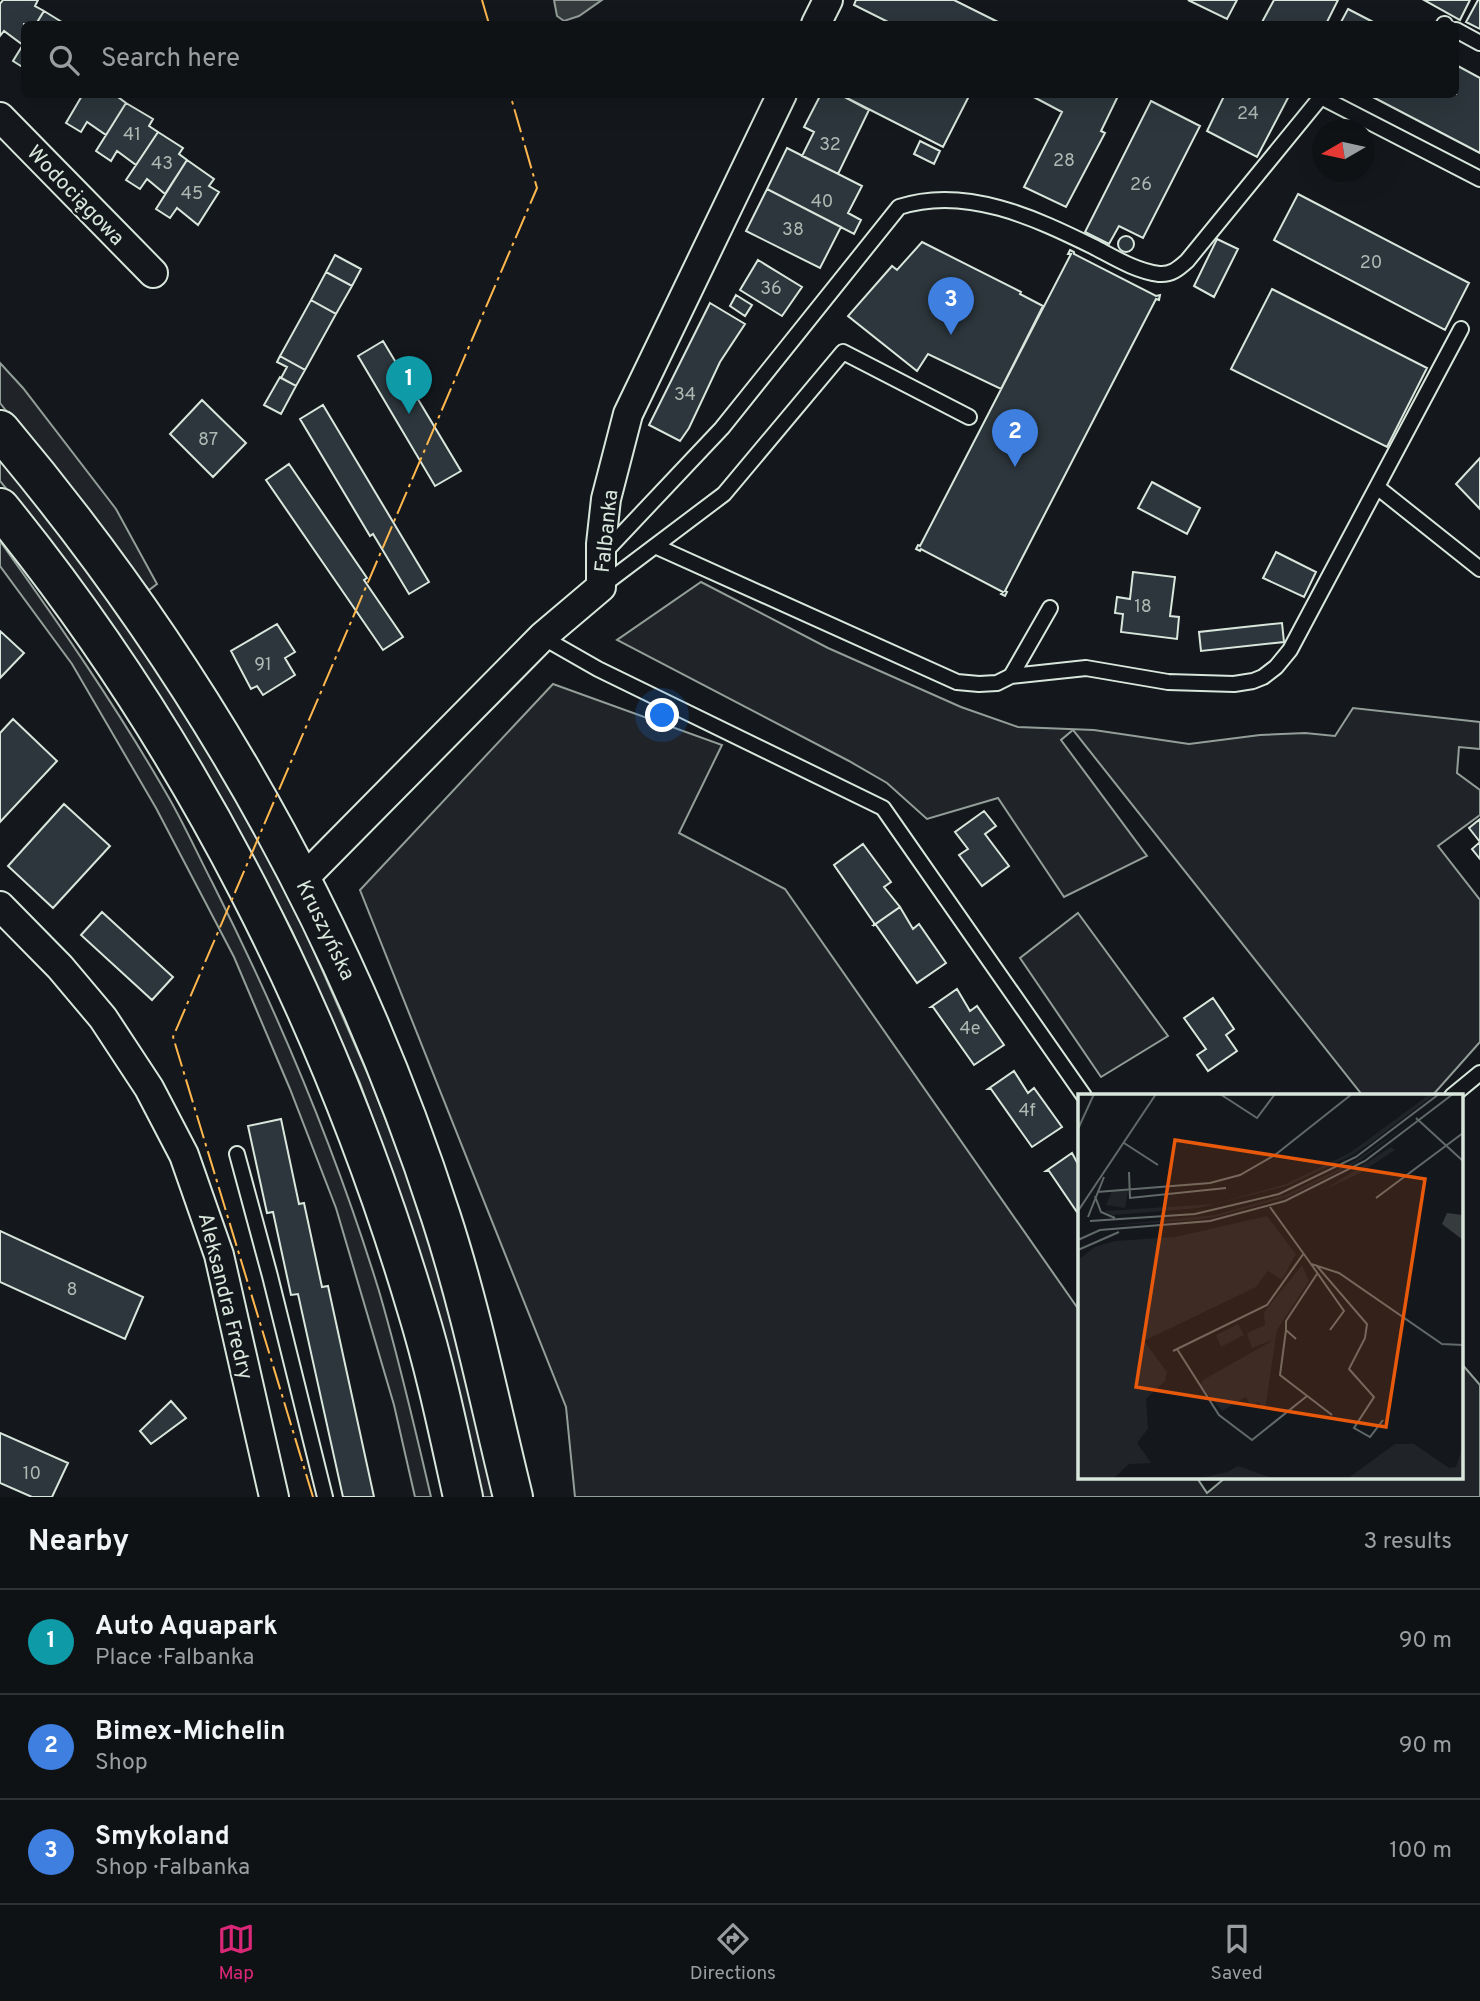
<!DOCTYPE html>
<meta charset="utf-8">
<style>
:root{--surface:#0f1215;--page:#1d2022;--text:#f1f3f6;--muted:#9b9ea0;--line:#2f3234;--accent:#db2777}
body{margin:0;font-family:Overpass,sans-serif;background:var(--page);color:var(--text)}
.compass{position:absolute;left:1312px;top:119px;width:63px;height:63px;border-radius:50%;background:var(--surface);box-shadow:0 7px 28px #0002;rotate:261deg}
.you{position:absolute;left:663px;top:716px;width:24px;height:24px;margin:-18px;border:5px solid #fff;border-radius:50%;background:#1a73e8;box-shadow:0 0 0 10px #1a73e833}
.badge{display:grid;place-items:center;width:46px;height:46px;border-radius:50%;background:var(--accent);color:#fff;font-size:23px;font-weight:700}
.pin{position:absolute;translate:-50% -58px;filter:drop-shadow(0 2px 4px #0008)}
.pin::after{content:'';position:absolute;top:37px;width:24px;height:21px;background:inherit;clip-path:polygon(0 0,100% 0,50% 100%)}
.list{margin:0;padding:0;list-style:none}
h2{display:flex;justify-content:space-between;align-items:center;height:91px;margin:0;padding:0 28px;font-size:30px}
h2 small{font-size:23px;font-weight:400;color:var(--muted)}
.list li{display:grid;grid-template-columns:46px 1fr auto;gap:21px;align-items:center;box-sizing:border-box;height:105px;padding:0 28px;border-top:2px solid var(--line)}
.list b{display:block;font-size:26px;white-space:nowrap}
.list p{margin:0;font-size:23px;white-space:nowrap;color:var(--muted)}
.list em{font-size:23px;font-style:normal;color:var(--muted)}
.icon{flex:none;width:38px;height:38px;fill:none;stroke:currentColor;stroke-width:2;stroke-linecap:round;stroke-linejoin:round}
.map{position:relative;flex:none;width:1480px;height:1497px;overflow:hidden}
.search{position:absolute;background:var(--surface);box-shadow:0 7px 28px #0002;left:21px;right:21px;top:21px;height:77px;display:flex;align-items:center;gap:18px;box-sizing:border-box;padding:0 24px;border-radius:10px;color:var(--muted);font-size:26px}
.sheet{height:406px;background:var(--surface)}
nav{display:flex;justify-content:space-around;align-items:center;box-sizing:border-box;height:98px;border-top:2px solid var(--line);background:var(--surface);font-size:19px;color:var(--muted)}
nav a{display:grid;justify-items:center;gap:4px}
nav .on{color:var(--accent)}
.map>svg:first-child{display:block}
.green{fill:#202428;stroke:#939e99;stroke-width:2}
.water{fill:#363b3e;stroke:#939e99;stroke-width:2}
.building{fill:#2c363c;stroke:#d8e6dc;stroke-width:2}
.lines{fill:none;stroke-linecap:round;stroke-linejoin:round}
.service-casing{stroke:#d8e6dc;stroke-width:18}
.minor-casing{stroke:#d8e6dc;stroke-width:32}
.primary-casing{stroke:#d8e6dc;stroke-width:42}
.service{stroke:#14181c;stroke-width:14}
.minor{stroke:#14181c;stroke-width:28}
.primary{stroke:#14181c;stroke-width:38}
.power{stroke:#ffb74d;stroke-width:2;stroke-dasharray:24 5 3.5 5;stroke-linecap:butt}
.labels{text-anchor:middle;stroke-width:5;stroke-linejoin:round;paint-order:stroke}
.number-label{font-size:18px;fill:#adbab4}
.street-label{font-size:21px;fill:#d8e6dc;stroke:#14181c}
.inset-road{fill:none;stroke:#626a69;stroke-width:2}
.view{fill:#e8590c;fill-opacity:0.15;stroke:#e8590c;stroke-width:3.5}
.inset-edge{fill:none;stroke:#d8e6dc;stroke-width:3.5}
</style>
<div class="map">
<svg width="1480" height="1497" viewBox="0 0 1480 1497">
<rect width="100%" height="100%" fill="#14181c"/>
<!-- green -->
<path class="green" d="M0,363L23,388L116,509L157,584L149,590L0,403Z
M0,458L72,546L169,687L232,790L302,924L370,1079L414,1193L451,1308L495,1497H482L438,1311L401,1197L360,1083L292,931L223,801L159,695L61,557L0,481Z
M0,541C60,625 118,709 169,798C185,826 198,855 213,884C279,1015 336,1151 379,1291C399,1359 415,1428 431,1497H415L394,1405L336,1208L290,1089L234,957L156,808L72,664L0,566Z
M701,582L828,648L961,707L1018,727L1094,730L1189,744L1260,735L1305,733L1335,736L1353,708L1480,722V749L1459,747L1457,773L1480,790V815L1438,846L1480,900V1042L1432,1096H1363L1073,730L1061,740L1147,856L1064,897L998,798L927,819L887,783L849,761L617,640Z
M553,684L722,745L679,833L785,889L1079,1310V1478H1197L1207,1493L1225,1478H1461V1363L1480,1385V1497H575L566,1407L360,890Z
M1078,913L1168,1036L1101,1077L1020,958Z"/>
<!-- water -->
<path class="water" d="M554,0H602L579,16L564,21L557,16Z"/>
<!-- building -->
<path class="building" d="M3,0H38L35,6L44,11L36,24H24L23,45L4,31L0,36V4Z
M856,0H954L1002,24H892L854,5Z
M1188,0H1237L1227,19Z
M1274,0H1338L1326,24H1261Z
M1424,0H1470L1460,20Z
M1478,0H1480V29L1466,22Z
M1348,9L1377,24H1340Z
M44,11L65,24H36Z
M24,43V68L13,61Z
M1456,65L1480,78V153L1367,94H1456Z
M83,94H120L118,97L126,103L106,135L87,122L81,132L66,123Z
M821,94H839L869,110L838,174L802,156L814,132L804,127Z
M839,94H966L969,96L943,147Z
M1028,94H1119L1101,131L1105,133L1066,207L1024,187L1062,112Z
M1225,94H1290L1257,157L1207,131Z
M1151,101L1200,126L1143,238L1119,226L1109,244L1085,232Z
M126,103L153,119L149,126L158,132L136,165L117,151L111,161L96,151Z
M158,132L183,148L179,154L187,160L165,194L147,179L140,189L126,180Z
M920,141L940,151L934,164L914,154Z
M787,148L862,186L848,213L861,220L854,234L767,189Z
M187,160L214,179L209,186L219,192L198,225L177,208L170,218L156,209Z
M767,189L841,227L820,268L746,231Z
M1298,194L1469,283L1445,330L1274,240Z
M1118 244a8 8 0 1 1 16 0a8 8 0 1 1-16 0Z
M1217,239L1238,249L1214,297L1194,286Z
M922,242L1021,292L1020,294L1043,306L1001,389L928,354L917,371L848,316L892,266L897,270Z
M1070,250L1074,252V254L1156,296L1160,295L1159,300L1156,299L1005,591L1007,592L1005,596L1001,594L1003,592L921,549L920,551L916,549L918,545L920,546L1071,254H1068Z
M335,255L361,269L352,286L326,272Z
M758,260L802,287L782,316L740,290Z
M326,272L352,286L336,314L311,300Z
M1272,289L1427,368L1387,447L1231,369Z
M736,295L752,305L745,316L730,306Z
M311,300L336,314L305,370L280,356Z
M710,303L745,324L720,362L689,428L680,441L649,425Z
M383,341L461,471L435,486L358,356Z
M280,356L305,370L296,386L281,378L287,367L277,362Z
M280,377L296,386L281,414L264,405Z
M202,400L246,443L213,477L170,434Z
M323,405L429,582L409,594L373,534L370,536L300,419Z
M1480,458V509L1456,484Z
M289,464L367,578L364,580L403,637L383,650L266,480Z
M1152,482L1200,508L1187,534L1138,508Z
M1276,552L1316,572L1304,597L1263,578Z
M1133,572L1175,577L1170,616L1179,617L1177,639L1121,632L1123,614L1115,613L1117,597L1130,599Z
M1282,623L1284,642L1201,651L1199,632Z
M277,624L295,652L285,658L295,675L263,695L257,686L251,689L231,651Z
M0,631L24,653L0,678Z
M13,719L57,761L0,822V733Z
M64,804L110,846L53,908L8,866Z
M984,811L996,826L985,834L1009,866L982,886L959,855L968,849L955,832Z
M1480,819V842L1469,828Z
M1480,842V859L1472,849Z
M863,844L891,882L884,887L900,907L874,925V923L834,865Z
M900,907L913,929L919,924L946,963L917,983L876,925H874Z
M102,912L173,977L152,1000L81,935Z
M957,989L970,1011L977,1006L1004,1045L974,1065L933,1007H931Z
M1213,998L1234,1029L1226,1035L1237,1051L1208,1071L1197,1055L1206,1049L1184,1018Z
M1014,1071L1028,1093L1034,1088L1062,1127L1032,1147L991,1089H988Z
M281,1119L299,1204L304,1203L322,1287L328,1286L374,1497H343L298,1294L291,1295L273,1212L267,1213L248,1126Z
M1072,1153L1079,1166V1215L1049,1171H1046Z
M0,1231L143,1297L125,1339L0,1282Z
M171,1401L186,1418L151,1444L140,1431Z
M0,1433L68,1463L52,1497H32L0,1483Z"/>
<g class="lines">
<!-- service casing -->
<g class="service-casing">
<path id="service" d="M1444,24H1445
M1456,30L1480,43
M1377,487L1480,569
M655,546L957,682L979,684L997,683L1011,676L1050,608
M604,553L722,428L899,207C965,185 1035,218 1094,247C1115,258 1136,271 1159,274C1171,275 1178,269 1187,261L1321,97L1480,179
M602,586L724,494L843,352L969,417
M542,637L598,669L883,808L1084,1096
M1011,676L1086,668L1168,682L1234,684L1253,681L1263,677L1276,667L1290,650L1461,329
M1452,1096L1480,1073
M237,1154L270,1276L325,1497"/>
</g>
<!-- minor casing -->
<g class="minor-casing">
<path id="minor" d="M816,24L828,0
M0,117L153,273
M302,880L542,637L601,587V544L606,499L628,414L782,94
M0,906L60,967L103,1018L149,1088L184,1155L219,1255L274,1497"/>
</g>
<!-- primary casing -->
<g class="primary-casing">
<path id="primary" d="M0,430C197,664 347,926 441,1217C471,1309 490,1404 513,1497
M0,508C191,743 331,1020 417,1309C436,1371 449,1434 463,1497"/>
</g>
<!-- service -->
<use href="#service" class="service"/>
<!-- minor -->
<use href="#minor" class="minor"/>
<!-- primary -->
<use href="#primary" class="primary"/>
<!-- power -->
<path class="power" d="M482,0L489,24
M313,1497L173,1037L537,188L510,94"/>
</g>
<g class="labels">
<!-- number labels -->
<g class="number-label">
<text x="1248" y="119">24</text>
<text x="132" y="140">41</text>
<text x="830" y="150">32</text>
<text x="1064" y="166">28</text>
<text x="162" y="169">43</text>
<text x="1141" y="190">26</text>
<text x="192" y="199">45</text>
<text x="822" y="207">40</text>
<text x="793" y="235">38</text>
<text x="1371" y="268">20</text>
<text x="771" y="294">36</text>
<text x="685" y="400">34</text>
<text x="208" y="445">87</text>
<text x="1143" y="612">18</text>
<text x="263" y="670">91</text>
<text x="970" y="1034">4e</text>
<text x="1027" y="1116">4f</text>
<text x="72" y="1295">8</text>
<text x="32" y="1479">10</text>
</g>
<!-- street labels -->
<g class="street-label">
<text transform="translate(76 195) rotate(46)" y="7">Wodociągowa</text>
<text transform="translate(606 531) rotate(-84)" y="7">Falbanka</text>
<text transform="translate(326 930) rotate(64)" y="7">Kruszyńska</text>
<text transform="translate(226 1296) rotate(76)" y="7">Aleksandra Fredry</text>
</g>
</g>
<!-- overview -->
<g transform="translate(1078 1094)">
<rect width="385" height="385" fill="#14181c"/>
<path d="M352,0H357L294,48L274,61L209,92L121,114L35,121L26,117L136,110L208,90L272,59ZM336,26L278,69L209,103L137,123L117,126L26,132L137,121L207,101L277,67ZM313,53L317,56L282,79L246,96ZM50,96L47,114L28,111L34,97ZM189,122L218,160L204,186L190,177L178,193L66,247L89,278L87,287L68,305L70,335L59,349L73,369L51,370L35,385H0V166L17,153L37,147L97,143ZM224,171L231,187L199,236L187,316L180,308L174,314L168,303L144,317L122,291L125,286L197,245L174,254L169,239L187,231L186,218ZM160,230L166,241L143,253L138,241ZM317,350H336L371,374L378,373L385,352V385H269ZM160,372L197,385H118L149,378Z" fill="#202428"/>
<path d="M369,119L385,121V146L364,130Z" fill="#363b3e"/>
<path class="inset-road" d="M142,0L179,24L197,0M338,24L385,67M0,35L16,0M46,49L80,71M51,78L52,104L148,94M19,98L132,89L162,81L197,61L274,0M17,102L23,118L37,124M298,104L385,39M192,113L233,170L261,179L364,250L385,251M0,117L78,0M10,123L26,83M12,127L117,120L201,100L278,63L361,0M0,146L22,136L132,127L207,107L287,67L375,0M0,156L41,138M233,170L266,217L252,236M238,171L289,230L287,244L271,275L296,303L276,334L292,343L305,326M208,236L202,281L254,321M218,245L208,236V227L239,180M99,255L141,321L174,346L229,302M95,257L189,211L226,159"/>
<path class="view" d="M97,46L347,85L308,333L58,293Z"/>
<rect width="385" height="385" class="inset-edge"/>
</g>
</svg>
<svg class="compass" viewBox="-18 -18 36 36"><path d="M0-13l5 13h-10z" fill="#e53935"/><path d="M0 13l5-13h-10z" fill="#9b9ea0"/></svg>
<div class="you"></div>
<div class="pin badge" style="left:409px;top:414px;background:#0f9aa8">1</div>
<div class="pin badge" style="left:1015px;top:467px;background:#3f7fe0">2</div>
<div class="pin badge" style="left:951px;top:335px;background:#3f7fe0">3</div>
<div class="search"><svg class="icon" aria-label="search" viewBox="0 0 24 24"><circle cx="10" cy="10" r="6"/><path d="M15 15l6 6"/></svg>Search here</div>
</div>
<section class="sheet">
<h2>Nearby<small>3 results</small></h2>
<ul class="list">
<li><span class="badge" style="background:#0f9aa8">1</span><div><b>Auto Aquapark</b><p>Place · Falbanka</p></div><em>90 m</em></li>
<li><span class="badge" style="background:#3f7fe0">2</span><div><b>Bimex-Michelin</b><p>Shop</p></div><em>90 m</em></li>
<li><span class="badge" style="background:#3f7fe0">3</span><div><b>Smykoland</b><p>Shop · Falbanka</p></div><em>100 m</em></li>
</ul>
</section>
<nav>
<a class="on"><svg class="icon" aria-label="map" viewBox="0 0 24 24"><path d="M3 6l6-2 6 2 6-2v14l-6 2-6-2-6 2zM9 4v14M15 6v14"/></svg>Map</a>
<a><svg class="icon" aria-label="directions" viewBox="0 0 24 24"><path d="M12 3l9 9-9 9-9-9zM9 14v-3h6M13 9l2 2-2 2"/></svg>Directions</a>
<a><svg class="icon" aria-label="saved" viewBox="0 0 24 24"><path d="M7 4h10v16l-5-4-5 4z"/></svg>Saved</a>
</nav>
